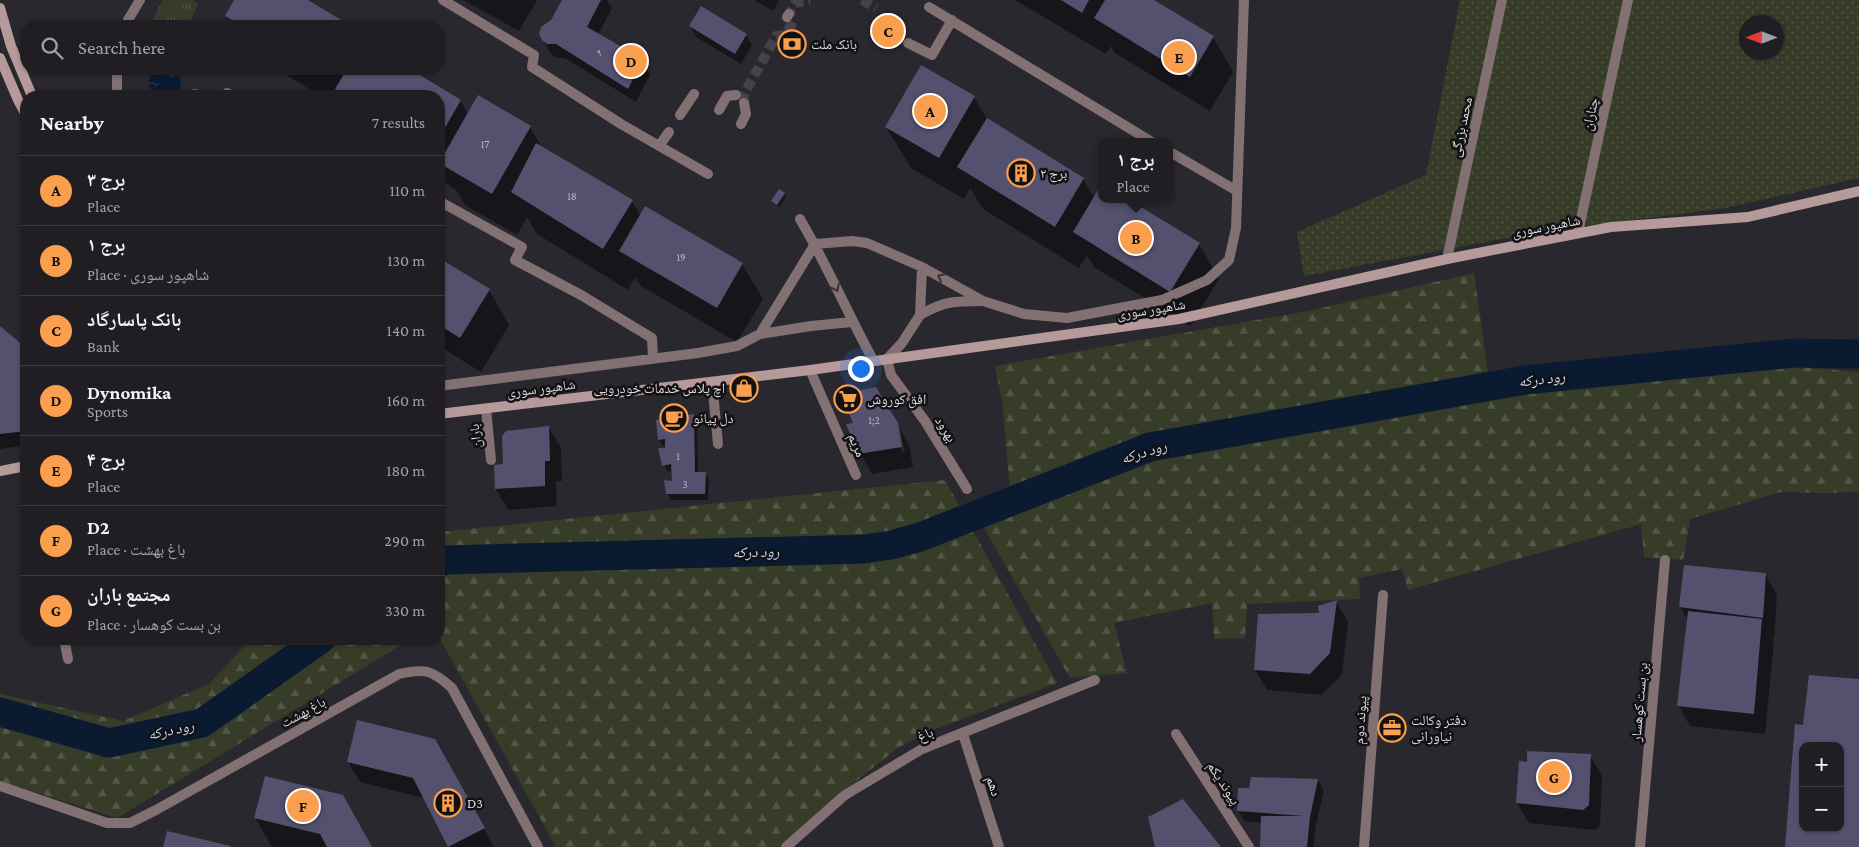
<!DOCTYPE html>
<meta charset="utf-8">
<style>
:root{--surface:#201e23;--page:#28272b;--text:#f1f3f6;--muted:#a2a2a6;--line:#3d3c41;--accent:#fa9f4e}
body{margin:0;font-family:"Crimson Pro","Noto Naskh Arabic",serif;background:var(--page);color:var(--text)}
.controls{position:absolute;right:15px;bottom:15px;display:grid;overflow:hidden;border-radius:10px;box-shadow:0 1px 4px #0004}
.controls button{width:45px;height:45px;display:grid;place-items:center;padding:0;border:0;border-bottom:1px solid var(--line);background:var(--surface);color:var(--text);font:25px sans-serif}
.compass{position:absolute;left:1739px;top:15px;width:45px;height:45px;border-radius:50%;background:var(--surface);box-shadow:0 1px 4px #0004;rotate:270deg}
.you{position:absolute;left:860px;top:368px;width:18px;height:18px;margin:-12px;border:4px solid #fff;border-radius:50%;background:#1a73e8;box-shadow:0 0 0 8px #1a73e833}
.badge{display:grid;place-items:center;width:32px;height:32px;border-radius:50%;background:var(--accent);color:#111;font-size:16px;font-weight:700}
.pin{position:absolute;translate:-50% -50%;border:2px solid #fff;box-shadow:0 1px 5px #0006}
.popup{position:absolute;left:1098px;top:138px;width:75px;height:65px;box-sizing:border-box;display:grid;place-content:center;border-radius:10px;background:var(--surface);filter:drop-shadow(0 1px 4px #0005);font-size:16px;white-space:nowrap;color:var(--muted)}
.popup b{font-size:19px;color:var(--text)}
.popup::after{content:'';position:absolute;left:50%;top:100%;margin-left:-10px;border:10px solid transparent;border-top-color:var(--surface)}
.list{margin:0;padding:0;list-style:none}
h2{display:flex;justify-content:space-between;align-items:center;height:65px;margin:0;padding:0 20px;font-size:21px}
h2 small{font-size:16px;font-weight:400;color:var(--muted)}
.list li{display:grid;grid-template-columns:32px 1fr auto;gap:15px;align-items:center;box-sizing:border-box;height:70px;padding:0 20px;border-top:1px solid var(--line)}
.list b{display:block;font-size:19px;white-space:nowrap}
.list p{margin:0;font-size:16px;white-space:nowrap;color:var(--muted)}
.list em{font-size:16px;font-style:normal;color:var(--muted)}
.icon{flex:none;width:28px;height:28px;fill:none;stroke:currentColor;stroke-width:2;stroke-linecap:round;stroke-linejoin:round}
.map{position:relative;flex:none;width:1859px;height:847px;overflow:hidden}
.search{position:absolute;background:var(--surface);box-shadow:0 1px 4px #0004;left:20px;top:20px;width:425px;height:55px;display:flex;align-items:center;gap:12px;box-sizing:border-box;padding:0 18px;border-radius:20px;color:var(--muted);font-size:19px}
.panel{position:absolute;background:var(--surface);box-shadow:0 1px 4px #0004;left:20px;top:90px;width:425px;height:555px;border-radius:20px}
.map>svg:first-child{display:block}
.forest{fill:url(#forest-firs)}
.park{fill:url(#park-tufts)}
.garden{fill:url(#garden-dots);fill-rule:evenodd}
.water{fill:url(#water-ripples)}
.shadow{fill:#0007}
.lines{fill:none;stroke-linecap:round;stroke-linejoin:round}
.river{stroke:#0a1b31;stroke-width:29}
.building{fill:#54516f;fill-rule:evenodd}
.street-tunnel{stroke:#454349;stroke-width:10;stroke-dasharray:10 5;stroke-linecap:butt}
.street{stroke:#827072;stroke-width:10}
.secondary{stroke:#b5999b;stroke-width:10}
.oneway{stroke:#393235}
.labels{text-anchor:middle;stroke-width:5;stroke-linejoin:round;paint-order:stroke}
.number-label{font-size:11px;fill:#bab8c3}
.poi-label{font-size:14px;fill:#dcdbdf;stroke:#121114;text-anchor:start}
.street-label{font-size:14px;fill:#dcdbdf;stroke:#121114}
.water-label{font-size:15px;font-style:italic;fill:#c2d8f5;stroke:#121114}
</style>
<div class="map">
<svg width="1859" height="847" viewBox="0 0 1859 847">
<defs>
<pattern id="forest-firs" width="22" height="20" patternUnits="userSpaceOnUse" patternTransform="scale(1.25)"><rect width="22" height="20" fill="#363c28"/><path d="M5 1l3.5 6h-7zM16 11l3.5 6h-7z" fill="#525847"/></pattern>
<pattern id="park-tufts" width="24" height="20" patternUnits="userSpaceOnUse" patternTransform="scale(1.25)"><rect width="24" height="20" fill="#363c28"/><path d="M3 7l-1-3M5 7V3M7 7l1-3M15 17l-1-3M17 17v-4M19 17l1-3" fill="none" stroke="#525847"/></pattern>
<pattern id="garden-dots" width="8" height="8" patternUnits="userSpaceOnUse" patternTransform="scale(1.25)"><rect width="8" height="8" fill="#363c28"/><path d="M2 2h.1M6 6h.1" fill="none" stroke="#525847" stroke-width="1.8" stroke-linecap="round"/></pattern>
<pattern id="water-ripples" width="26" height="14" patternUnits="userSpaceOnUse" patternTransform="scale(1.25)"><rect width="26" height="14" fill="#0a1b31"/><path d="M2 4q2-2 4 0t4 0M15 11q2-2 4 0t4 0" fill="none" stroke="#2d3c4e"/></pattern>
</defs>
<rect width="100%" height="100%" fill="#2a282f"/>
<!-- forest -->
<path class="forest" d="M1474,273L1488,372L1494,397L1767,364L1859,372V492L1825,493L1781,492L1690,519L1683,560L1644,557L1641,524L1408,590L1402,569L1359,578L1360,599L1247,604L1245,638L1214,639L1212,603L1114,623L1127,673L1070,678L972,507L1010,489L1002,401L995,366L1308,311Z
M945,480L1057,683L933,730L899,747L841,793L779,847H556L439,637V532Z
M251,639H411L117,818L0,781V694L123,721L209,684Z"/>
<!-- park -->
<path class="park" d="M163,0H193L198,4L188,26H149Z"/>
<!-- garden -->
<path class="garden" d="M1460,0H1859V178L1725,208L1540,232L1304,276L1297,232L1426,175ZM1746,22H1776V52H1746Z"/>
<!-- water -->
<path class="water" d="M149 82a16 16 0 1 1 32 0a16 16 0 1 1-32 0Z"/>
<!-- shadow -->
<path class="shadow" d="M235,0H306L349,26H232L226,16Z
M463,0H537L519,31Z
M563,0H607L612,8L598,35L642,60L650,75L636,102L565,58H556L552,55L543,40Z
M754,0H779L773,11Z
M1015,0H1152L1213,37L1233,72L1210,111L1115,53L1111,46L1106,54Z
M690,26L746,35L752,45L741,64L696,37Z
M276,69H408L461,101L468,114L530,127L542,148L632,201L641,216L742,264L763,299L737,342L641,286L635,277L628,290L537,234L527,217L517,235L465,205L456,190L439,179V96H321Z
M974,97L988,121L1083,179L1095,199L1102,186V199L1199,244L1219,279L1190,326L1094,267L1087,255L1079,268L983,209L970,188L964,199L911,168L886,127Z
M784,194L786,197L779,207L772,201Z
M439,259L489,290L509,325L481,372L439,346Z
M1,327L26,350V445L0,449Z
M693,415L697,422L698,473H705L709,480L708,500H671L667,493L673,482L672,471L668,472L664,465L666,446H663L659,440Z
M897,423L902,453H905L900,429L909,445L913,467L872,474L860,453Z
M549,428L561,448L562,481H556L557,506L508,510L496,489L495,466H504Z
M1765,574L1777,595L1774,638H1772L1774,641L1765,734L1690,726L1678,705L1688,620L1680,607Z
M1336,601L1348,622L1342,674L1322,695L1267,690L1255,670Z
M1590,756L1602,776L1600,826L1595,830L1529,823L1517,803L1528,763Z
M446,761L494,847H449L424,798L360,782L348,762Z
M266,777L371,847H272L255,818Z
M1318,780L1324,791L1315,828L1314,847H1261L1262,823L1245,821L1238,811L1250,790Z"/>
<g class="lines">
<!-- river -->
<path class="river" d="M439,563L445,560L864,549L891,545L920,537L1150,447L1525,380L1794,353L1859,354
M0,712L109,743L202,723L321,639"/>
</g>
<!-- building -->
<path class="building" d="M234,0H308L351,26H242L225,16Z
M562,0H601L587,27L643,59L628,89L556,44H547L542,40L539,34L541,27L551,20Z
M1061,0H1089L1082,13Z
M1105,0H1154L1214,36L1190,77L1094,18Z
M701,6L747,34L735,54L689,26Z
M921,65L975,96L939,158L885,127Z
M347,69H410L461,100L439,138V96H346L335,89Z
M478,95L531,126L492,194L439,163Z
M987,118L1084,178L1055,227L957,167Z
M536,143L633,200L603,249L511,192Z
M1102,183V199H1128L1200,243L1170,292L1073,232Z
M779,189L785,193L777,205L771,201Z
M645,206L743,263L717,308L619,251Z
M439,258L490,289L460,338L439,325Z
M0,326L26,348V431L0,434Z
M876,387L898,423L902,447L858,454L846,424L853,423L844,402L850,392Z
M694,414L695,472H706L705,494H666L664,480L672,481L671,464L662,466L658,448H665V439L658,440L656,420Z
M549,426L550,461H545V486L495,489L494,465L503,464L502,436L506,431Z
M1684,565L1766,573L1763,618L1679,607Z
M1337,600L1330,653L1310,674L1254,670L1258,614L1319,613L1318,606Z
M1688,611L1762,619L1754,714L1677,706Z
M1809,675L1859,679V847H1785L1795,724L1803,725ZM1803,746H1840V828H1803Z
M357,720L435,739L485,828L448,847L413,778L347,762Z
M1527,751L1591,754L1589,805L1583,810L1516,803L1519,761L1527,762Z
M265,776L343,795L372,847H327L320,834L254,818Z
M1251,777L1318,779L1310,817L1307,847H1260L1261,816H1304L1237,811L1238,788H1249Z
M1183,799L1221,847H1155L1148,817Z
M167,831L231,846L230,847H163Z"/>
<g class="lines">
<!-- street-tunnel -->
<path class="street-tunnel" d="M862,0L876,8
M744,103V94L776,36L786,35L793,21L789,14L795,3L810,0"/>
<!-- street -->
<path class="street" d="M443,0L534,55L532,67L621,124L708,174
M929,7L1152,142
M787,17L789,14
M127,26L128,20L140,0
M908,43L932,55L952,20
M117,69V96
M194,96L195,94L198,96
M225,96L227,93L234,96
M719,110L727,96L736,95
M680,115L694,94
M741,124L746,114L744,103
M659,146L669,132
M1170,152L1237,191
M439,201L522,247L515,260L581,295L652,338L653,359
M800,219C827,265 848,314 873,360
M1578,233L1628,0
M815,244L852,241L867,243L922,267L983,301L1024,314L1067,318L1162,300L1207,280L1229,260L1236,228L1244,0
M1447,259L1502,0
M922,267L920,315L902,343L887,359L891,375L925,421L967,489
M920,315C944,301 955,301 982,301
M760,334L811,326L852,322
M810,370L856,475
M712,382L718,444
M439,386L698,353L737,346L760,334L815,244
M486,409L491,460
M64,639L68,659
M963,734L999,847
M1176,734L1249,847
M0,786L107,823H130L156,810L399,674C425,668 432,670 452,688L538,847
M786,847L845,795L922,749L1095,680
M1364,847L1383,595
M1640,847L1665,560"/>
<!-- secondary -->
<path class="secondary" d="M0,8L11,46L32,96
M0,58L18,100L26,115
M439,414L810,370L1179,319L1447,259L1611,227L1748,217L1859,191
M0,471L26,466"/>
</g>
<!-- one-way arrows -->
<defs><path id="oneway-chevron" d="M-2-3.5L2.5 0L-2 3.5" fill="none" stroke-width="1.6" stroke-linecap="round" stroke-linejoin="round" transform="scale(1.25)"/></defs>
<g class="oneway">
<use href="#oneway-chevron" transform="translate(941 277) rotate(-152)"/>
<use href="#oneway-chevron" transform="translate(836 288) rotate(64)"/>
</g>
<!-- icons -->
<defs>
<g id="bank-ring" transform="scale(1.4375)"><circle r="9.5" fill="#121114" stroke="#fa9f4e" stroke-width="1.5"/><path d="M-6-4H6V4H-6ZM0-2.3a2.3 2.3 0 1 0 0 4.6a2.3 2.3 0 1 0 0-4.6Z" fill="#fa9f4e"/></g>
<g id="building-ring" transform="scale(1.4375)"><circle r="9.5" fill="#121114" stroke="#fa9f4e" stroke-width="1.5"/><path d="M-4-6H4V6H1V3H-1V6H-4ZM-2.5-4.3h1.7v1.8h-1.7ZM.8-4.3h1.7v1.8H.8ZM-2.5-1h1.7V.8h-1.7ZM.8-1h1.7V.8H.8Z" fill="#fa9f4e"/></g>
<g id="shop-ring" transform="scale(1.4375)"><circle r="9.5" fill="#121114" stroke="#fa9f4e" stroke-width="1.5"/><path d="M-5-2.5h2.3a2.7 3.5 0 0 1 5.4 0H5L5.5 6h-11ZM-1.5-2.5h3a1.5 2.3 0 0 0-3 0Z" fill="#fa9f4e"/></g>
<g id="supermarket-ring" transform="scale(1.4375)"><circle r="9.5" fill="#121114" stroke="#fa9f4e" stroke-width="1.5"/><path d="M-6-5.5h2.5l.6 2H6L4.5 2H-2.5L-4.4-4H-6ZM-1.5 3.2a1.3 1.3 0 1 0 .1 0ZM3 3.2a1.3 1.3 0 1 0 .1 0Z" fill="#fa9f4e"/></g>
<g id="cafe-ring" transform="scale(1.4375)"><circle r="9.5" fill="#121114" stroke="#fa9f4e" stroke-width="1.5"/><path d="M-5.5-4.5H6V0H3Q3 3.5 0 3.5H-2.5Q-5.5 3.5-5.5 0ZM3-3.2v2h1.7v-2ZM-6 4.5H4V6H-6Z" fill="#fa9f4e"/></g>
<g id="office-ring" transform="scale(1.4375)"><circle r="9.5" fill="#121114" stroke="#fa9f4e" stroke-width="1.5"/><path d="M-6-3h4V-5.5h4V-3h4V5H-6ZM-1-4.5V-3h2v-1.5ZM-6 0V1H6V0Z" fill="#fa9f4e"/></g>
</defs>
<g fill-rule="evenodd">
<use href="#bank-ring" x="792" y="44"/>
<use href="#building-ring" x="1021" y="173"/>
<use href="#shop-ring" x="744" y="388"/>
<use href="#supermarket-ring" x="848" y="399"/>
<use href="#cafe-ring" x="674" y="418"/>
<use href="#office-ring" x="1392" y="728"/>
<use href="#building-ring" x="448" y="803"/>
</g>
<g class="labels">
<!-- number labels -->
<g class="number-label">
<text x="599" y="56">۹</text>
<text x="485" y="148">17</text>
<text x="572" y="200">18</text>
<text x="681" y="261">19</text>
<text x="874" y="424">1;2</text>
<text x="678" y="460">1</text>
<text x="685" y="488">3</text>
</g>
<!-- poi labels -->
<g class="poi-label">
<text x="811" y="49">بانک ملت</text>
<text x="1040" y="178">برج ۲</text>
<text x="725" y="393" text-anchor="end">اچ پلاس خدمات خودرویی</text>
<text x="867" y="404">افق کوروش</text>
<text x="693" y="423">دل پیانو</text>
<text x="1411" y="725">دفتر وکالت<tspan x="1411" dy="16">نیاورانی</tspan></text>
<text x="467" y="808">D3</text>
</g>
<!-- street labels -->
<g class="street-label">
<text transform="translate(1590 114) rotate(-78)" y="5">چناران</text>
<text transform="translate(1461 127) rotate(-78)" y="5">محمد بزرگی</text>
<text transform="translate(1546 226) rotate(-11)" y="5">شاهپور سوری</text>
<text transform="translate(1151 309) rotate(-9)" y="5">شاهپور سوری</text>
<text transform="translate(541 388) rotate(-7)" y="5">شاهپور سوری</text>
<text transform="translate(946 429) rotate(58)" y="5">بهرود</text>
<text transform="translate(475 436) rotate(-96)" y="5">باران</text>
<text transform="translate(857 445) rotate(67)" y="5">مریم</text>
<text transform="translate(1639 702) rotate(-85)" y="5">بن بست کوهسار</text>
<text transform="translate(303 712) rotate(-29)" y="5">باغ بهشت</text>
<text transform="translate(1360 720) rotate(-86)" y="5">پیوند دوم</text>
<text transform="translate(925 734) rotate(-23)" y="5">باغ</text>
<text transform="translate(1224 783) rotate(57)" y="5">پیوند یکم</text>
<text transform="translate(994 786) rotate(72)" y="5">دهم</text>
</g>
<!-- water labels -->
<g class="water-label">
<text transform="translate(1542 379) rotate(-7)" y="5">رود درکه</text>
<text transform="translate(1144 452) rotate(-17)" y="5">رود درکه</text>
<text transform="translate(756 552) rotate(-1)" y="5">رود درکه</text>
<text transform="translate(171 730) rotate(-12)" y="5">رود درکه</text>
</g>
</g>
</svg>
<div class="controls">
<button>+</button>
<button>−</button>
</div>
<svg class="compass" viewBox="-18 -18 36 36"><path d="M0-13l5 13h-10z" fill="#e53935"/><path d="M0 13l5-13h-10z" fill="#a2a2a6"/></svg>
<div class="you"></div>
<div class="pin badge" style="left:930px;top:111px">A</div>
<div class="pin badge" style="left:1136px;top:238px">B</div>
<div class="popup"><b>برج ۱</b>Place</div>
<div class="pin badge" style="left:888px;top:31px">C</div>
<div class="pin badge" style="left:631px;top:61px">D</div>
<div class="pin badge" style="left:1179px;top:57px">E</div>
<div class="pin badge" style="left:303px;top:806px">F</div>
<div class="pin badge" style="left:1554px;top:777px">G</div>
<div class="search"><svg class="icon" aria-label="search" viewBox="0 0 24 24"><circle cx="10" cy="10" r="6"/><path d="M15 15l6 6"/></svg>Search here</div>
<section class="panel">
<h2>Nearby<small>7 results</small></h2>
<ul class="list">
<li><span class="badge">A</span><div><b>برج ۳</b><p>Place</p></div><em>110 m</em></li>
<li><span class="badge">B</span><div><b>برج ۱</b><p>Place · شاهپور سوری</p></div><em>130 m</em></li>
<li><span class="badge">C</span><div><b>بانک پاسارگاد</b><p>Bank</p></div><em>140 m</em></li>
<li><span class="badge">D</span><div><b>Dynomika</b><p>Sports</p></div><em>160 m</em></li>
<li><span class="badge">E</span><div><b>برج ۴</b><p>Place</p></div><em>180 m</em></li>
<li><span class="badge">F</span><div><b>D2</b><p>Place · باغ بهشت</p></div><em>290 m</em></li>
<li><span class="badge">G</span><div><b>مجتمع باران</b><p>Place · بن بست کوهسار</p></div><em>330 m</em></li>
</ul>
</section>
</div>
